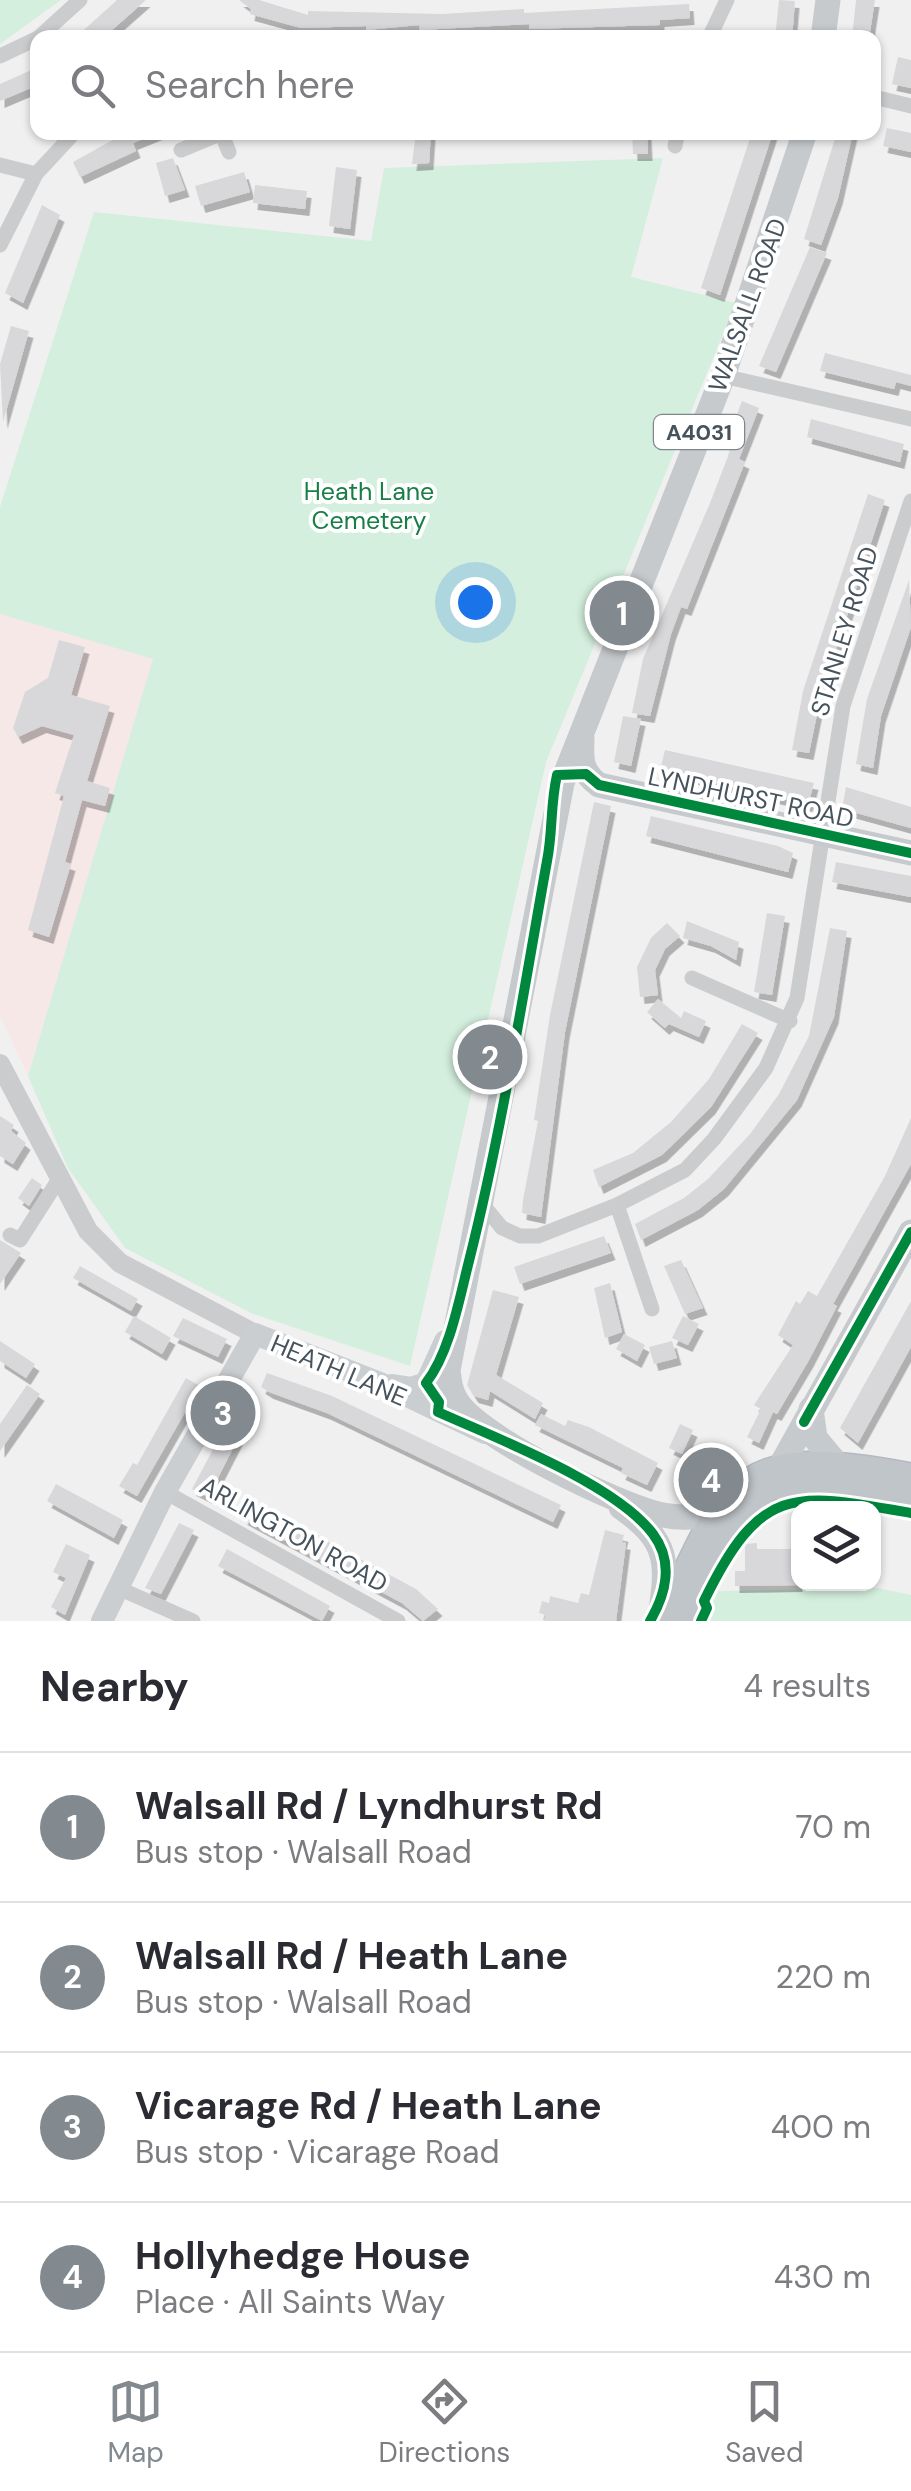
<!DOCTYPE html>
<meta charset="utf-8">
<style>
:root{--surface:#fff;--page:#f2f2f3;--text:#2b2b33;--muted:#7c7c81;--line:#e1e1e2;--accent:#828a90}
body{margin:0;font-family:"DM Sans",sans-serif;background:var(--page);color:var(--text)}
.controls{position:absolute;right:30px;bottom:30px;display:grid;overflow:hidden;border-radius:20px;box-shadow:0 2px 8px #0004}
.controls button{width:90px;height:90px;display:grid;place-items:center;padding:0;border:0;border-bottom:2px solid var(--line);background:var(--surface);color:var(--text);font:50px sans-serif}
.you{position:absolute;left:475px;top:602px;width:35px;height:35px;margin:-25px;border:8px solid #fff;border-radius:50%;background:#1a73e8;box-shadow:0 0 0 15px #1a73e833}
.badge{display:grid;place-items:center;width:65px;height:65px;border-radius:50%;background:var(--accent);color:#fff;font-size:32px;font-weight:700}
.pin{position:absolute;translate:-50% -50%;border:5px solid #fff;box-shadow:0 2px 10px #0006}
.list{margin:0;padding:0;list-style:none}
h2{display:flex;justify-content:space-between;align-items:center;height:130px;margin:0;padding:0 40px;font-size:42px}
h2 small{font-size:32px;font-weight:400;color:var(--muted)}
.list li{display:grid;grid-template-columns:65px 1fr auto;gap:30px;align-items:center;box-sizing:border-box;height:150px;padding:0 40px;border-top:2px solid var(--line)}
.list b{display:block;font-size:38px;white-space:nowrap}
.list p{margin:0;font-size:32px;white-space:nowrap;color:var(--muted)}
.list em{font-size:32px;font-style:normal;color:var(--muted)}
.icon{flex:none;width:55px;height:55px;fill:none;stroke:currentColor;stroke-width:2;stroke-linecap:round;stroke-linejoin:round}
.map{position:relative;flex:none;width:911px;height:1621px;overflow:hidden}
.search{position:absolute;background:var(--surface);box-shadow:0 2px 8px #0004;left:30px;right:30px;top:30px;height:110px;display:flex;align-items:center;gap:25px;box-sizing:border-box;padding:0 35px;border-radius:20px;color:var(--muted);font-size:38px}
.sheet{height:730px;background:var(--surface)}
nav{display:flex;justify-content:space-around;align-items:center;box-sizing:border-box;height:140px;border-top:2px solid var(--line);background:var(--surface);font-size:28px;color:var(--muted)}
nav a{display:grid;justify-items:center;gap:5px}
nav .on{color:var(--accent)}
.map>svg:first-child{display:block}
.medical{fill:#f6e8e7}
.green{fill:#d4efde}
.building{fill:#d8d8da;filter:url(#shadow)}
.lines{fill:none;stroke-linecap:round;stroke-linejoin:round}
.trunk-casing{stroke:#b5bac0;stroke-width:28}
.minor{stroke:#caccce;stroke-width:15}
.tertiary{stroke:#caccce;stroke-width:20}
.secondary{stroke:#cbced1;stroke-width:22}
.primary{stroke:#c6cacd;stroke-width:25}
.trunk{stroke:#c0c5c9;stroke-width:25}
.cycleway-casing{stroke:#fff;stroke-width:16}
.cycleway{stroke:#00873e;stroke-width:10}
.labels{text-anchor:middle;stroke-width:8;stroke-linejoin:round;paint-order:stroke}
.shield{fill:#fff;stroke:#7e878d;stroke-width:2.5}
.shield-label{font-size:22px;font-weight:bold;fill:#47535c}
.street-label{font-size:25px;fill:#47535c;stroke:#fff}
.park-label{font-size:25px;fill:#177e46;stroke:#fff}
</style>
<div class="map">
<svg width="911" height="1621" viewBox="0 0 911 1621">
<defs>
<filter id="shadow"><feDropShadow dx="4.5" dy="7" stdDeviation="0" flood-color="#0004"/></filter>
</defs>
<rect width="100%" height="100%" fill="#f1f0f0"/>
<!-- medical -->
<path class="medical" d="M0,614L154,659L28,1076L0,1016Z"/>
<!-- green -->
<path class="green" d="M0,0H61L0,44Z
M663,158L631,277L736,303L546,762L410,1366L253,1314L125,1248L68,1168L28,1076L153,659L0,614V507L94,212L371,241L384,168Z
M878,1588L911,1595V1621H705L718,1591Z"/>
<!-- building -->
<path class="building" d="M117,0H146L103,38H75Z
M239,0H259L308,15V11L443,14L524,9V13L689,4L690,18L660,20V25L529,29V24L420,30L419,25L366,30V26L301,28L250,14L251,9Z
M779,0L795,1L792,38H775Z
M856,0H875L869,38H852Z
M898,57L911,60V88L892,84Z
M38,67V85L0,101V84Z
M887,128L911,133V152L883,146Z
M127,132L158,133L133,143L136,151L80,177L73,162Z
M416,132H431L429,163L412,164Z
M632,132H647L648,154H633Z
M752,132H773L720,295L701,288Z
M837,132H853L838,198L821,245L804,239Z
M173,158L185,190L165,196L156,163Z
M336,167L357,170L350,229L329,226Z
M244,172L250,192L201,206L195,186Z
M255,185L307,191L305,209L253,203Z
M42,205L60,215L23,303L5,293Z
M810,247L827,253L776,372L759,366Z
M11,326L29,331L3,422L0,364Z
M825,353L911,375V386L896,382L894,389L820,371Z
M742,401L759,408L739,459L745,462L687,609L681,607L671,634L650,716L632,713L643,659L710,503L730,451L724,448Z
M811,419L904,444L900,462L807,437Z
M868,494L885,500L821,695L809,753L792,750L803,691Z
M909,580L911,627L881,716L873,768L856,764L867,699Z
M59,640L85,647L71,695L110,706L87,781L110,788L105,806L82,800L65,862L71,864L49,937L28,930L64,796L55,793L74,735L42,726L18,737L13,728L25,692L48,678Z
M623,716L641,719L631,766L614,762Z
M665,750L814,783L808,805L660,770Z
M846,787L911,807V828L842,809Z
M594,802L611,806L565,1032L541,1217L522,1213L523,1200L538,1121L534,1120L550,1015Z
M651,816L778,846L793,853L788,872L646,836Z
M836,862L911,876V897L832,882Z
M767,913L785,916L772,995L754,992Z
M687,921L739,942L736,960L711,946L683,938Z
M667,923L680,936L665,949L655,970L658,995L640,997L637,967L651,938Z
M830,928L847,931L834,1017L797,1100L724,1189L698,1210L641,1240L635,1224L684,1198L708,1179L750,1134L779,1094L809,1036Z
M658,999L681,1018L684,1011L706,1021L699,1037L669,1024L665,1028L647,1012Z
M742,1024L758,1033L711,1107L662,1155L599,1187L593,1170L633,1153L671,1122L709,1079Z
M0,1116L14,1125L11,1131L26,1143L13,1164L0,1156Z
M911,1118V1164L833,1304L837,1306L809,1360L777,1414L773,1412L759,1443L747,1437L761,1409L754,1405L793,1345L778,1335L796,1301L800,1304L808,1291L817,1296L885,1176Z
M32,1178L42,1185L29,1206L18,1198Z
M604,1236L611,1253L520,1284L514,1267Z
M0,1240L21,1253L0,1284Z
M681,1260L703,1308L685,1314L664,1266Z
M80,1266L138,1299L131,1311L73,1278Z
M610,1283L622,1332L605,1338L594,1288Z
M493,1290L519,1297L496,1375L543,1403L535,1419L490,1391L488,1400L474,1396L467,1385Z
M911,1301V1347L858,1443L840,1428Z
M134,1316L171,1338L162,1354L125,1332Z
M683,1316L699,1324L688,1345L672,1338Z
M183,1318L227,1339L218,1357L173,1336Z
M624,1334L645,1345L637,1361L616,1349Z
M0,1341L35,1364L26,1378L0,1361Z
M672,1341L677,1358L654,1364L649,1347Z
M267,1373L332,1396L561,1505L553,1522L327,1413L269,1392L261,1387Z
M186,1378L200,1386L137,1496L119,1486L133,1463L137,1465Z
M27,1385L40,1394L0,1451V1424Z
M541,1414L565,1426L568,1420L589,1427L658,1463L647,1485L621,1473L623,1468L535,1425Z
M229,1419L244,1427L208,1497L192,1489Z
M680,1424L693,1430L682,1454L669,1448Z
M714,1456L731,1463L716,1489L680,1471L686,1458L708,1469Z
M56,1484L123,1520L114,1538L47,1501Z
M252,1501L416,1589L438,1609L423,1621L402,1603L243,1518Z
M179,1523L194,1530L161,1594L145,1588Z
M605,1530L624,1535L622,1542L626,1543L616,1621H544L546,1615L539,1613L542,1601L549,1603L550,1596L578,1603L581,1593L589,1595Z
M757,1543V1549H798V1585L735,1586V1571H745V1544Z
M66,1544L90,1555L65,1615L51,1607L66,1578L53,1572Z
M227,1549L330,1606L322,1621L218,1566Z"/>
<g class="lines">
<!-- trunk casing -->
<g class="trunk-casing">
<path id="trunk" d="M664,1621C728,1472 745,1444 911,1476
M686,1621C707,1571 727,1523 769,1487L824,1484L911,1499"/>
</g>
<!-- minor -->
<path class="minor" d="M38,38L80,0
M709,38L727,0
M0,56L38,38
M874,97L911,106
M221,132L229,152
M675,146L678,132
M181,150L222,133
M0,165L36,174L0,245
M36,174L75,132
M723,376L911,419
M692,978L790,1021
M483,1205L502,1228L520,1236H538L617,1205L685,1170L714,1139L766,1068L797,998L843,706L911,501
M617,1205L652,1309
M10,1235L20,1240L59,1179
M165,1492L398,1621
M118,1588L193,1621"/>
<!-- tertiary -->
<path class="tertiary" d="M0,1064L88,1231L120,1263L255,1334"/>
<!-- secondary -->
<path class="secondary" d="M391,1385L411,1388L426,1383L445,1341
M102,1621L165,1492L255,1334L380,1383L485,1433"/>
<!-- primary -->
<path class="primary" d="M823,38L828,0
M582,739C581,760 581,772 599,785L911,853
M811,1409L815,1438L835,1462
M770,1485L911,1232
M621,1507C670,1542 668,1562 660,1618
M732,1510C709,1516 686,1520 663,1515C619,1506 477,1437 456,1400C450,1391 449,1380 448,1370L562,783L723,376L805,132"/>
<!-- trunk -->
<use href="#trunk" class="trunk"/>
<!-- cycleway casing -->
<g class="cycleway-casing">
<path id="cycleway" d="M804,1422L911,1232
M650,1621C666,1594 674,1562 653,1534C616,1484 496,1438 438,1412L439,1402L426,1383C450,1352 459,1300 469,1261C502,1130 523,995 547,861C553,831 550,806 557,775L586,774L599,785L911,853
M701,1621L707,1608L704,1601C761,1484 793,1492 911,1513"/>
</g>
<!-- cycleway -->
<use href="#cycleway" class="cycleway"/>
</g>
<g class="labels">
<!-- shield labels -->
<rect class="shield" x="654" y="415" width="90" height="34" rx="8"/>
<g class="shield-label">
<text x="699" y="440">A4031</text>
</g>
<!-- street labels -->
<g class="street-label">
<text transform="translate(747 305) rotate(-70)" y="9">WALSALL ROAD</text>
<text transform="translate(844 631) rotate(-73)" y="9">STANLEY ROAD</text>
<text transform="translate(751 797) rotate(12)" y="9">LYNDHURST ROAD</text>
<text transform="translate(339 1370) rotate(23)" y="9">HEATH LANE</text>
<text transform="translate(294 1534) rotate(29)" y="9">ARLINGTON ROAD</text>
</g>
<!-- park labels -->
<g class="park-label">
<text x="369" y="500">Heath Lane<tspan x="369" dy="29">Cemetery</tspan></text>
</g>
</g>
</svg>
<div class="controls">
<button><svg class="icon" aria-label="layers" viewBox="0 0 24 24"><path d="M12 4l9 5-9 5-9-5zM3 14l9 5 9-5"/></svg></button>
</div>
<div class="you"></div>
<div class="pin badge" style="left:622px;top:613px">1</div>
<div class="pin badge" style="left:490px;top:1057px">2</div>
<div class="pin badge" style="left:223px;top:1413px">3</div>
<div class="pin badge" style="left:711px;top:1480px">4</div>
<div class="search"><svg class="icon" aria-label="search" viewBox="0 0 24 24"><circle cx="10" cy="10" r="6"/><path d="M15 15l6 6"/></svg>Search here</div>
</div>
<section class="sheet">
<h2>Nearby<small>4 results</small></h2>
<ul class="list">
<li><span class="badge">1</span><div><b>Walsall Rd / Lyndhurst Rd</b><p>Bus stop · Walsall Road</p></div><em>70 m</em></li>
<li><span class="badge">2</span><div><b>Walsall Rd / Heath Lane</b><p>Bus stop · Walsall Road</p></div><em>220 m</em></li>
<li><span class="badge">3</span><div><b>Vicarage Rd / Heath Lane</b><p>Bus stop · Vicarage Road</p></div><em>400 m</em></li>
<li><span class="badge">4</span><div><b>Hollyhedge House</b><p>Place · All Saints Way</p></div><em>430 m</em></li>
</ul>
</section>
<nav>
<a class="on"><svg class="icon" aria-label="map" viewBox="0 0 24 24"><path d="M3 6l6-2 6 2 6-2v14l-6 2-6-2-6 2zM9 4v14M15 6v14"/></svg>Map</a>
<a><svg class="icon" aria-label="directions" viewBox="0 0 24 24"><path d="M12 3l9 9-9 9-9-9zM9 14v-3h6M13 9l2 2-2 2"/></svg>Directions</a>
<a><svg class="icon" aria-label="saved" viewBox="0 0 24 24"><path d="M7 4h10v16l-5-4-5 4z"/></svg>Saved</a>
</nav>
